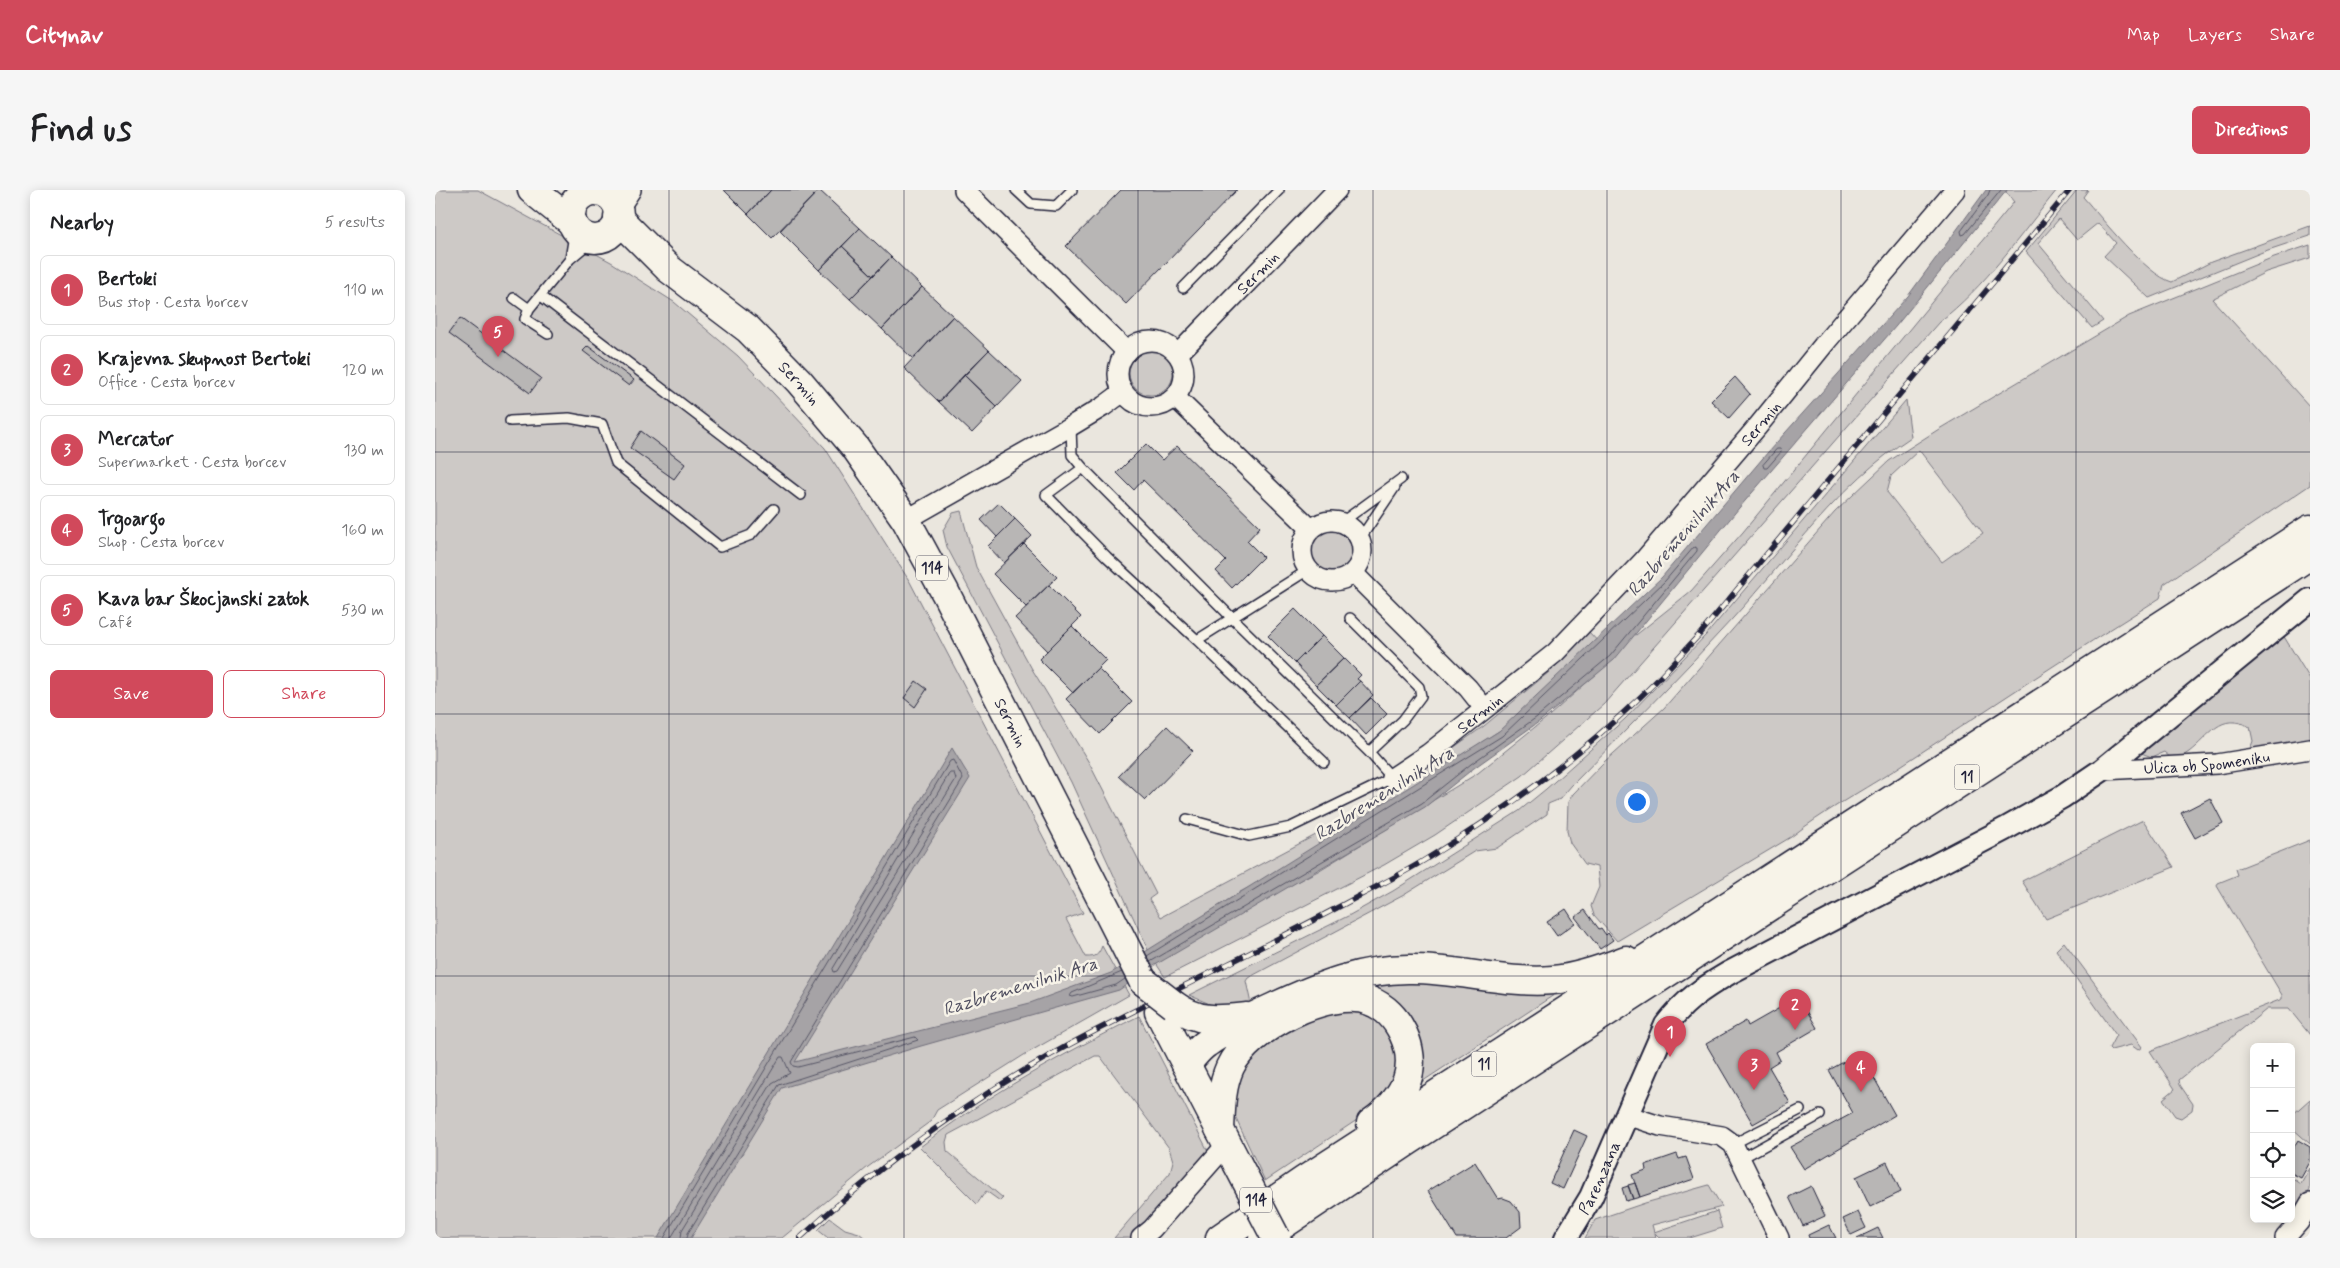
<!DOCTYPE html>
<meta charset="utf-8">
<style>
:root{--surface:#fff;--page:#f6f6f6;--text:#202124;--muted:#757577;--line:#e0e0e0;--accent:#d1495b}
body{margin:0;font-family:Mynerve,sans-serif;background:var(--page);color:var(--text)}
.controls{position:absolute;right:15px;bottom:15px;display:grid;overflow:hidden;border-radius:8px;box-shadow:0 2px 12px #0003}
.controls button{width:45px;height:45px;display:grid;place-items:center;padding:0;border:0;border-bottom:1px solid var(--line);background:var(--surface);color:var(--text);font:25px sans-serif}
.you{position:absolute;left:1201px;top:611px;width:18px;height:18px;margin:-12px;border:4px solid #fff;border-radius:50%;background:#1a73e8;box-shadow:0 0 0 8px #1a73e833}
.badge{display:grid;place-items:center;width:32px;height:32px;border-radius:50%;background:var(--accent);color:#fff;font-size:16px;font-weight:700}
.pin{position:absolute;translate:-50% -41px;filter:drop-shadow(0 1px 2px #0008)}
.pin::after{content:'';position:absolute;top:26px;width:18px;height:15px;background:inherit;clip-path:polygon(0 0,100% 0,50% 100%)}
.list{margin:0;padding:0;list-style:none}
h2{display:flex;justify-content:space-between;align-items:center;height:65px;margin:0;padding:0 20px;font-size:21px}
h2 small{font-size:16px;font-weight:400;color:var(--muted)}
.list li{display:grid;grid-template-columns:32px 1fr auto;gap:15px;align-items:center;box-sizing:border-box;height:70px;margin:0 10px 10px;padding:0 10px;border:1px solid var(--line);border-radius:8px}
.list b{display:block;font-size:19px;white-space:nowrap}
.list p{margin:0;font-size:16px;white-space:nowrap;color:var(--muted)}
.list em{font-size:16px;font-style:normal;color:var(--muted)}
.actions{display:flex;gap:10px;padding:15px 20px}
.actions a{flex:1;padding:11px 0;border:1px solid var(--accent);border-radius:8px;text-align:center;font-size:18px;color:var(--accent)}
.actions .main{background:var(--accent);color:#fff}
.icon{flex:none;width:28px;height:28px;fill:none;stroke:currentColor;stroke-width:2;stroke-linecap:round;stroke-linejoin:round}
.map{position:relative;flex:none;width:1875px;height:1048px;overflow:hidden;border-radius:8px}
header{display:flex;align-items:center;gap:30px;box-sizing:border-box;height:70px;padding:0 25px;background:var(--accent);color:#fff}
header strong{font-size:24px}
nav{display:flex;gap:28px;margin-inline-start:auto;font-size:18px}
.intro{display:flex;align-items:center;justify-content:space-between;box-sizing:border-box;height:120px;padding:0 30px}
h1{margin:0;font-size:35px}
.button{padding:12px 22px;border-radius:8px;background:var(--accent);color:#fff;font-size:18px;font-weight:700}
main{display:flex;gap:30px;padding:0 30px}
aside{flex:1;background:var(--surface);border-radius:8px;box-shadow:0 2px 12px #0003}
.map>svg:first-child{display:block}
.green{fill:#cdc9c6;stroke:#787680;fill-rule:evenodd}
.water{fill:#a6a3a6;stroke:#716f7b}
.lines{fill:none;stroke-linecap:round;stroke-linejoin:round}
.shore{stroke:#575666;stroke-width:1}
.building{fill:#b8b6b5;stroke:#22223b}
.service-casing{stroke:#22223b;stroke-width:12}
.minor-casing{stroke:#22223b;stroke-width:22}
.tertiary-casing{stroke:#22223b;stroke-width:26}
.primary-casing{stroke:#22223b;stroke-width:31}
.trunk-casing{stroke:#22223b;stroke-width:31}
.service{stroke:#f7f3e8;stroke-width:9}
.minor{stroke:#f7f3e8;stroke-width:19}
.tertiary{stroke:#f7f3e8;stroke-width:22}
.primary{stroke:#f7f3e8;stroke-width:28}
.trunk{stroke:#f7f3e8;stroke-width:28}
.rail-casing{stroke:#22223b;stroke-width:5.5}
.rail{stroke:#f7f3e8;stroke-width:4;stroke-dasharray:11;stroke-linecap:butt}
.primary-bridge-casing{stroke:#22223b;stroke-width:31;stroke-linecap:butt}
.trunk-bridge-casing{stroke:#22223b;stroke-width:31;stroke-linecap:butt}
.primary-bridge{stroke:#f7f3e8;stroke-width:28}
.trunk-bridge{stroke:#f7f3e8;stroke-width:28}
.grid{fill:none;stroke:#22223b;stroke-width:1;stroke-opacity:0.55}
.labels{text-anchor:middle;stroke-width:5;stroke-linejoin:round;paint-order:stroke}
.shield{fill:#f7f3e8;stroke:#62616f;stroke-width:1}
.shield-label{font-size:15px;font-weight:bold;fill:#22223b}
.street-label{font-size:16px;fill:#22223b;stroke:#f7f3e8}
.water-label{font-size:18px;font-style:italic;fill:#504f60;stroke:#f7f3e8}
</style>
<header>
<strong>Citynav</strong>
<nav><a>Map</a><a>Layers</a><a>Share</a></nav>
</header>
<div class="intro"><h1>Find us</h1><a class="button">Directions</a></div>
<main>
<aside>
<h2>Nearby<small>5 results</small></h2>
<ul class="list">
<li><span class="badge">1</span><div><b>Bertoki</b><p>Bus stop · Cesta borcev</p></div><em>110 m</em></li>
<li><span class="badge">2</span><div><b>Krajevna skupnost Bertoki</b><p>Office · Cesta borcev</p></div><em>120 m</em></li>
<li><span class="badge">3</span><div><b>Mercator</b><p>Supermarket · Cesta borcev</p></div><em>130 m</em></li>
<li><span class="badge">4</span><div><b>Trgoargo</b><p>Shop · Cesta borcev</p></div><em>160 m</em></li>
<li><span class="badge">5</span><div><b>Kava bar Škocjanski zatok</b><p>Café</p></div><em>530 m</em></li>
</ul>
<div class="actions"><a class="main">Save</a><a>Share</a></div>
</aside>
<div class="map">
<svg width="1875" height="1048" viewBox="0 0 1875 1048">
<rect width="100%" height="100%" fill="#eae6de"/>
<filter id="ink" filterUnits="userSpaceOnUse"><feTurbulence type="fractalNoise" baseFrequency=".02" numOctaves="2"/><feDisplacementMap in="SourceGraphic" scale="10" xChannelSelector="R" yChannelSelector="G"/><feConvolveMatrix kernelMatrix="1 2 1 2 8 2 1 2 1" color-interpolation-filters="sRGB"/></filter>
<g filter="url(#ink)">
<!-- green -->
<path class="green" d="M0,0H43L176,72L239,112L303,166L390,258L475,392L648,723L631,729L651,767C661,767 663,766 667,756L694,805L589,865L502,920L496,931L433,977L347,1048H0Z
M1572,0H1622C1586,44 1549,98 1504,132L1169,514L1087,586L1000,645L949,675L730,787L720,772L809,718L883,681L1043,583L1115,525L1166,480L1196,443L1201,445L1256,401L1308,342L1579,12L1571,2Z
M1642,0H1653L1648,7C1667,28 1711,85 1737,92L1776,72L1875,36V46L1830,61L1714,108L1669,66L1681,53L1663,33L1642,50L1624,29L1603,53L1668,131L1657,138L1591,62Z
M1875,55V68L1831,82L1777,109L1875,217V295L1729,394L1725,408C1635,464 1547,523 1458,581C1423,603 1388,622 1356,647L1182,751L1159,725L1156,716L1164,697L1162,677L1150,674L1135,653L1132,641L1133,612L1138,604L1169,572L1229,518L1400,322L1454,271L1504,239L1694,126L1839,67ZM1484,260L1548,343L1507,372L1452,302L1456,286Z
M694 183a22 22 0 1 1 44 0a22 22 0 1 1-44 0Z
M1471,210L1476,247C1404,294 1355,366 1298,428C1246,485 1191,540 1137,595L1125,609L1113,614L1112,624L1062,658L1040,661L969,705L813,788L811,791L816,814L777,815L754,805L913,726L958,701L1084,621L1111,599L1190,529L1271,445Z
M526,321L541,377L597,479L653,571L721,704L714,709L726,727L894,638L991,577L1049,536L1120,477L1154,442L1166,455L1095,521L852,678L805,702L714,762L636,592L512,357L508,340L518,323Z
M875 361a21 21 0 1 1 42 0a21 21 0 1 1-42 0Z
M1848,445L1875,489V553L1814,562L1818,551L1815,537C1785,521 1775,546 1754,562C1749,566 1743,567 1736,568L1729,562L1717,567L1706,563C1754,524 1799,483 1848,445Z
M1708,630L1739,677L1611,729L1587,691Z
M1875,650V845L1854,819H1832L1744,890L1745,895L1758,914L1757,920L1746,928L1740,926L1728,909L1740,899L1715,861L1847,809V805L1782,696L1783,693L1803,685L1801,679L1807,677Z
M1629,752L1707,857L1703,860L1696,855L1676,860L1674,858L1681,845L1621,760Z
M965,786L1128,799L979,897L983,877L926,791Z
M901,817L929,821L945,830L960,852L964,874L959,893L943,916L830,991L795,916L809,870L868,829Z
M704,826L773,961C755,981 720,1043 695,1048C690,1048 684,1048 679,1048L735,983L738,971L734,958L665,866H660L513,945L511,952L512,961L568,1008L565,1011L551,1001L542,1014L485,957C552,905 628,864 704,826Z
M1875,909V954L1856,937V926Z
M1875,978V1000L1862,1021L1856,1023V987L1866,994Z
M1274,995L1287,1017L1217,1035L1219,1042L1282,1021L1287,1038L1255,1048H1225L1220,1043L1221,1048H1150L1160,1030L1210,1013Z
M395,1028L410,1039L424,1043L430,1048H393L383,1040Z"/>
<!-- water -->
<path class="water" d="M1551,0H1572L1461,136L1304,318L1179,470L1105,531L1039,578L990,617L722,774L684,800L486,856L347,898L256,1048H223L517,558L535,588L360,872L595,813L676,783L1064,541L1227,387L1333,262L1473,106Z"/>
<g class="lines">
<!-- shore -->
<path class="shore" d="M1555,0L1553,5L1526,41L1527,45L1530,44L1566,0
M1342,259H1345L1346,262L1332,278H1329L1328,275Z
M515,583H519L521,589L402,781L399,782L398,779Z
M712,766L1067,546L1230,391L1259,357L1262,358V361L1175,466L1102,527L1036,574L987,613L715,772
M687,782L637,803L635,806L638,807L681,795L690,789
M229,1048L515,571L518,570L528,589L356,872L358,876L363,877L480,847L483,850L344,895L253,1043L252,1048
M236,1048L345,867H348L355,883L337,893L247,1040L246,1048"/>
</g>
<!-- building -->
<path class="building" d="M289,0H336L313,24Z
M336,0H384L337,48L313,24Z
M384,0L425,38L384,80L345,41Z
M686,0H802L691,114L631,56Z
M425,38L456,67L438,86L407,56Z
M407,56L438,86L415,109L384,80Z
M456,67L487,97L447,139L415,109Z
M487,97L518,126L478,169L447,139Z
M518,126L554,160L504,212L469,178Z
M25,128L106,188L95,203L14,143Z
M153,156L199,190L194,196L148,161Z
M554,160L587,191L562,217L529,185Z
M529,185L562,217L537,243L504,212Z
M1300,187L1315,204L1294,228L1276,211Z
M206,241L250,274L239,289L195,258Z
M711,254L727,270L742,256L825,337L812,351L828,367L797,398L781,381L791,371L708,290L699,300L682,283Z
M564,313L580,329L562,347L546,330Z
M580,329L597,346L569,373L553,356Z
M589,354L622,387L591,417L558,384Z
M614,395L646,427L612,461L580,428Z
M860,419L887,446L860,473L833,446Z
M637,436L671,470L638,503L604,469Z
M887,446L909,468L881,495L860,473Z
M909,468L926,485L922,489L925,491L901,515L881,495Z
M663,478L697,512L665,544L631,509Z
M481,491L492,499L480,517L469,508Z
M925,491L938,505L915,528L901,515Z
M936,508L952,524L931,545L915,528Z
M732,536L758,561L710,610L684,586Z
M1775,608L1788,633L1760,648L1746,623Z
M1131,719L1140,733L1122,746L1112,732Z
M1150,720L1164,739L1166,738L1171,745L1173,743L1178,750L1165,759L1140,727Z
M1364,807L1382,838L1341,862L1345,870L1334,877L1355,913L1318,934L1271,854L1311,831L1313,836Z
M1425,863L1460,925L1369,979L1355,957L1418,923L1394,880Z
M1139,940L1152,946L1128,999L1115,993Z
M1863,950L1875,957V972L1866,988L1856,983V962Z
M1242,964L1244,969L1251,967L1259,989L1205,1007L1197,985L1211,980L1210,975Z
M1040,972L1063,1009L1068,1008L1076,1011L1085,1022L1086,1037L1071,1048H1022L993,1001Z
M1452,972L1466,1002L1435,1017L1421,987Z
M1200,993L1205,1007L1198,1009L1193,995Z
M1193,996L1198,1009L1191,1011L1187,998Z
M1376,996L1390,1026L1368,1036L1354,1007Z
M1423,1022L1431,1038L1416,1045L1408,1029Z
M1394,1035L1401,1048H1374L1373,1045Z
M1443,1038L1448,1048H1422Z"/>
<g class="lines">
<!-- service casing -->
<g class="service-casing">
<path id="service" d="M581,0L596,14L621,16L637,0
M135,69L140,39
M748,98L844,0
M106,106L366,305
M79,108L94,119
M113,144L90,129L94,119L135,69L160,48
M75,231L134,228L167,234L181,273L285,357L316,345L339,319
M636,237L637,265L648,278L797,428L873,380
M648,278L611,305L672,367L762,450L797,428L934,562L957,588L856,637L814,646L752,629
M907,332L966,289
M925,349L960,297
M915,428L984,497L986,506L968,530L934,562
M762,450L889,572
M1298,954L1365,920
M1305,969L1385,925"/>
</g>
<!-- minor casing -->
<g class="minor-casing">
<g id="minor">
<path d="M529,0L692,162"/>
<path d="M165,1L167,0"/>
<path d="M183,20L196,0"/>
<circle cx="716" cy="184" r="33"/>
<path id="s1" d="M743,164L902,0"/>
<path d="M740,207L876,339"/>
<path d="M471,330L636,236L669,216L688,202"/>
<circle cx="897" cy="361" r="30"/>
<path d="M918,383L1033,498L1049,518"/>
<path id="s2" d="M1667,580L1782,574L1875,559"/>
<path id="s3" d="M957,588L993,564L1120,463L1166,415L1209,370L1323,236L1390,153L1520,0"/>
<path d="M1191,925L1225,936L1287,946L1298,954L1344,1048"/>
<path d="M706,1048L717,1039L792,954"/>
<path d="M1850,1048L1864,1032L1875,1013"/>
</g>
</g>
<!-- tertiary casing -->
<g class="tertiary-casing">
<g id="tertiary">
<path id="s4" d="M1131,1048L1156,1007L1231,835C1250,810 1267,799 1294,783L1570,639L1627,607L1667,580L1875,410"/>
</g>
</g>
<!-- primary casing -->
<g class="primary-casing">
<g id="primary">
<path d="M97,0L137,32"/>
<circle cx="160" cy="25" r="24"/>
<path id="s5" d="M183,28L234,79L313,139L364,191L420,257L471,330L510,402L708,791"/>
<path d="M724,822L802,973"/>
</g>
</g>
<!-- trunk casing -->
<g class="trunk-casing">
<path id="trunk" d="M739,815C764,833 783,830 812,827
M751,874C758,867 764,858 772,853C793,838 817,827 839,817C884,796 927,778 977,779C1024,779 1071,794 1118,790C1143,788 1168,779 1191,770
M785,940C786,918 786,897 795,877C813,838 894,796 935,811C964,822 982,860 972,890C965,908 952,922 936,933
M785,1048L868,991L1875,339
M828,1048L973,951L1875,365"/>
</g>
<!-- service -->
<use href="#service" class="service"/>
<!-- minor -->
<use href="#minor" class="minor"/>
<!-- tertiary -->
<use href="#tertiary" class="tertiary"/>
<!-- primary -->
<use href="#primary" class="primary"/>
<!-- trunk -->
<use href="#trunk" class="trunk"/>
<!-- rail casing -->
<g class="rail-casing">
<path id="rail" d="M365,1048C453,968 550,898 656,843C745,797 836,754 924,706C948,693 973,681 996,666C1069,621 1139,570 1201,511C1224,490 1244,466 1265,444L1635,0"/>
</g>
<!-- rail -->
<use href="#rail" class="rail"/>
<!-- primary-bridge casing -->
<g class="primary-bridge-casing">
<path id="primary-bridge" d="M802,973L841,1048"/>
</g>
<!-- trunk-bridge casing -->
<g class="trunk-bridge-casing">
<path id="trunk-bridge" d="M708,791L739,815"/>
</g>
<!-- primary-bridge -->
<use href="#primary-bridge" class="primary-bridge"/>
<!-- trunk-bridge -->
<use href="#trunk-bridge" class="trunk-bridge"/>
</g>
</g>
<!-- grid -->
<path class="grid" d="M234,0V1048M469,0V1048M703,0V1048M938,0V1048M1172,0V1048M1406,0V1048M1641,0V1048M0,262H1875M0,524H1875M0,786H1875"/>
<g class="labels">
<!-- shield labels -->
<g class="shield">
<rect x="481" y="365.5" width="32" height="25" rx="4"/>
<rect x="1519.5" y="574.5" width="25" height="25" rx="4"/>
<rect x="1036.5" y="861.5" width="25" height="25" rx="4"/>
<rect x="805" y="997.5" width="32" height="25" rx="4"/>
</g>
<g class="shield-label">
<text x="497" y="383">114</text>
<text x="1532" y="592">11</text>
<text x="1049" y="879">11</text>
<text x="821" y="1015">114</text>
</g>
<!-- street labels -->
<g class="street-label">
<text dy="6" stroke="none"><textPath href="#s1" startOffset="114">Sermin</textPath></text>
<text dy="6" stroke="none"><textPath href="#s5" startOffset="246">Sermin</textPath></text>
<text dy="6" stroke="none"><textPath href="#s3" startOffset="514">Sermin</textPath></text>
<text dy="6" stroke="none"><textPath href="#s3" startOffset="109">Sermin</textPath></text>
<text dy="6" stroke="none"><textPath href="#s5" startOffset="648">Sermin</textPath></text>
<text dy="6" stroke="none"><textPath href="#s2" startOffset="105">Ulica ob Spomeniku</textPath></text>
<text dy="6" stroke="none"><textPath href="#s4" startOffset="69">Parenzana</textPath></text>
</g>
<!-- water labels -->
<g class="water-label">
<text transform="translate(1248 343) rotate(-49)" y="6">Razbremenilnik Ara</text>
<text transform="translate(949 603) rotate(-32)" y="6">Razbremenilnik Ara</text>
<text transform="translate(585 796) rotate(-17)" y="6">Razbremenilnik Ara</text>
</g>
</g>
</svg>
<div class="controls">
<button>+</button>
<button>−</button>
<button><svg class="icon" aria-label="locate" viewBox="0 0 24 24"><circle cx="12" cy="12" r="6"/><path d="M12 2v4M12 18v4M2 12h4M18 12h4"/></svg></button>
<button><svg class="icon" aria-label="layers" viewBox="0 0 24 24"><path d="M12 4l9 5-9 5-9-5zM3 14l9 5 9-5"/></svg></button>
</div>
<div class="you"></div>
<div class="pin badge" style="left:1235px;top:867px">1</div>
<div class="pin badge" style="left:1360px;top:840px">2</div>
<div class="pin badge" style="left:1319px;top:900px">3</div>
<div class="pin badge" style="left:1426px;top:902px">4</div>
<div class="pin badge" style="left:63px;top:167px">5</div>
</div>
</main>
